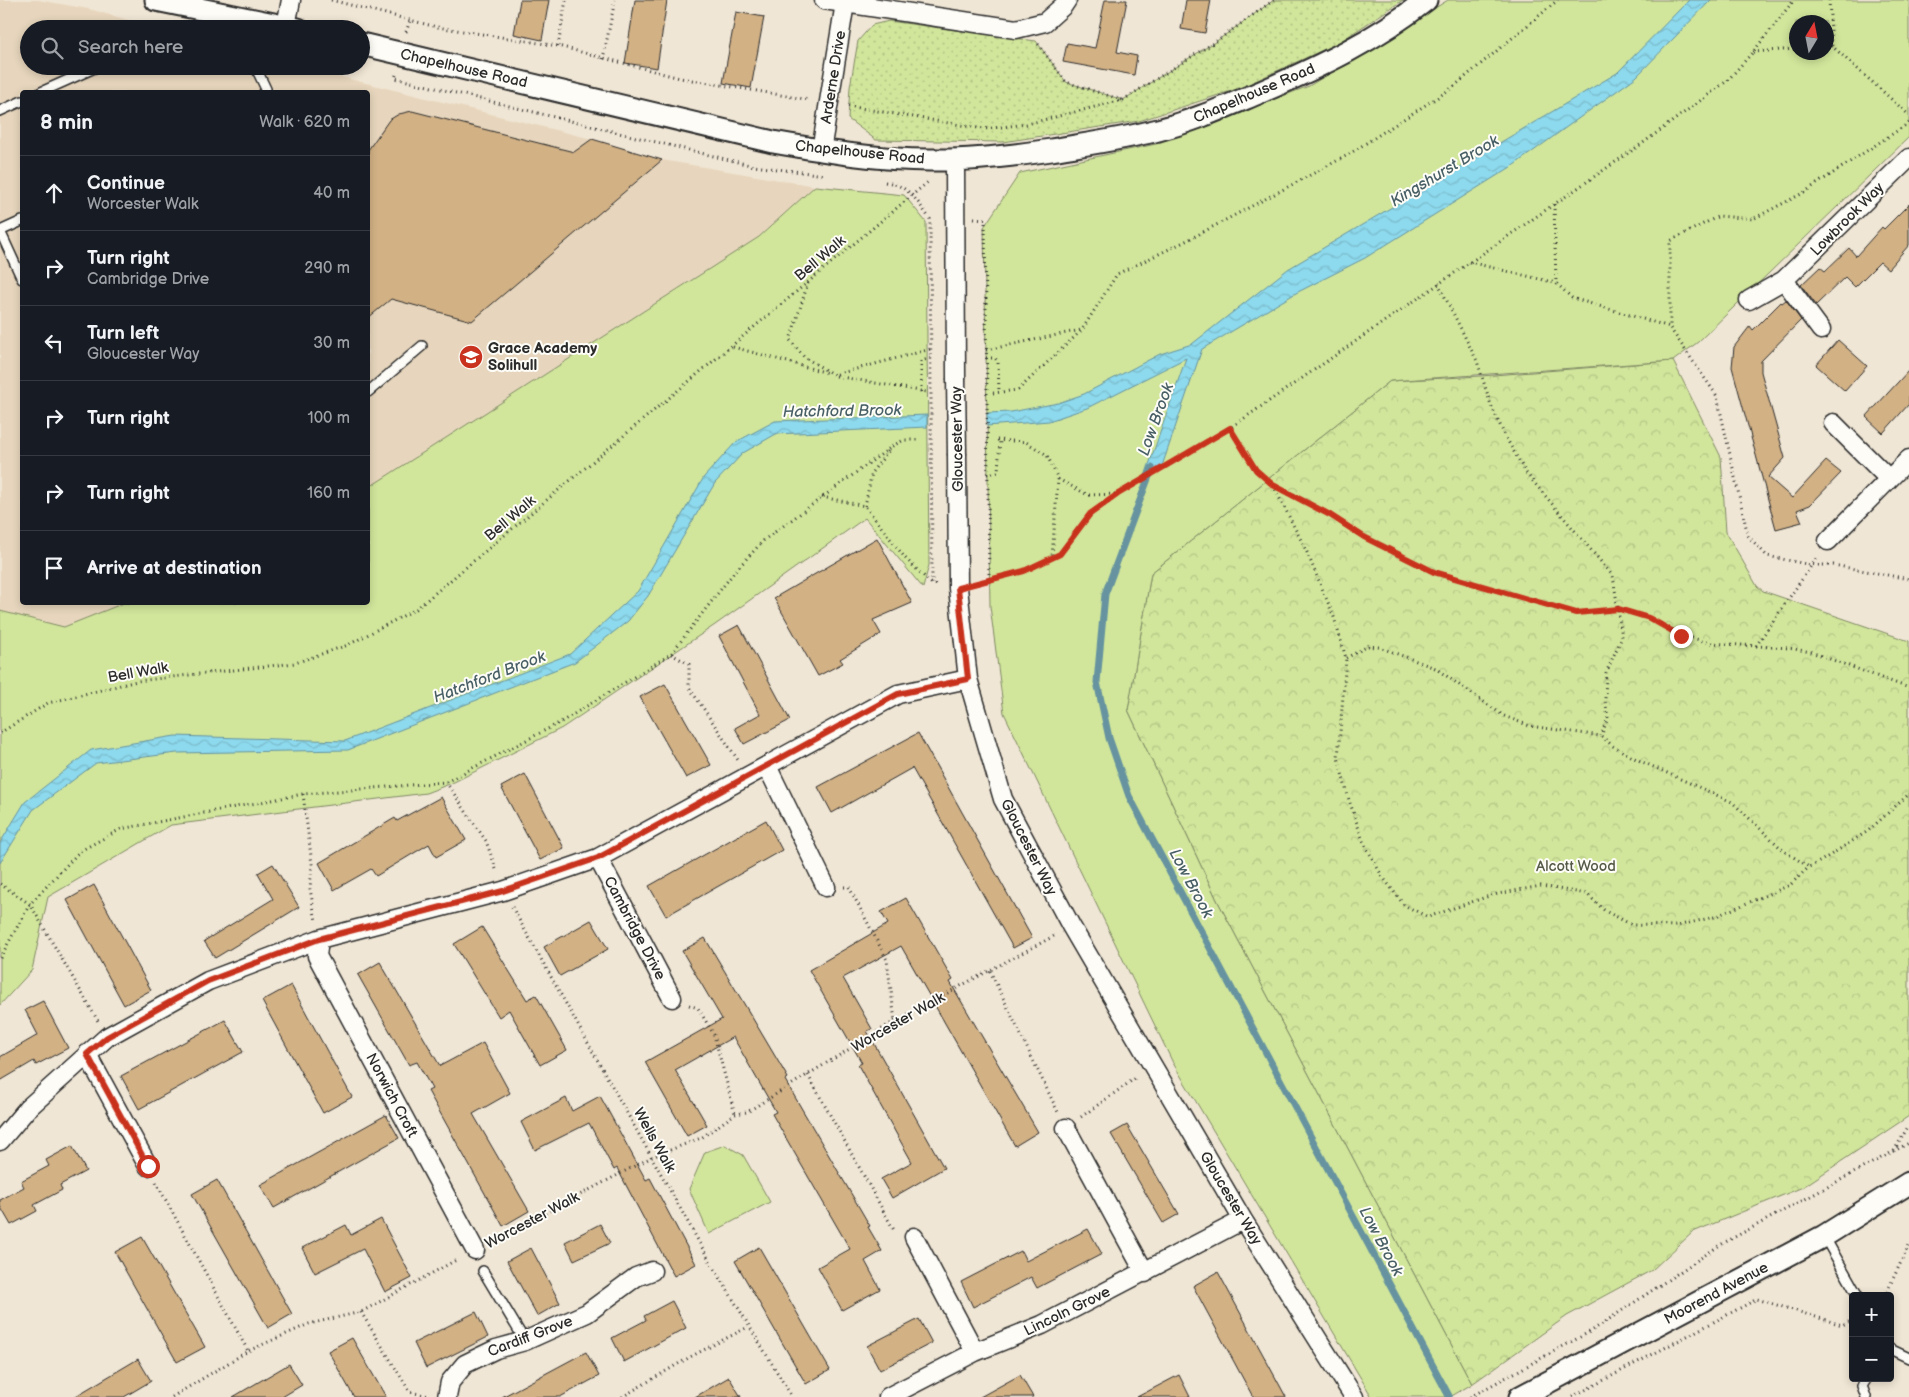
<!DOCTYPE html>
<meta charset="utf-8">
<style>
:root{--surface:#171b24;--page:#242831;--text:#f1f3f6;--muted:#9ea1a6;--line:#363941}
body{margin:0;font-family:"Balsamiq Sans",sans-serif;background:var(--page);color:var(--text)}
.controls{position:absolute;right:15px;bottom:15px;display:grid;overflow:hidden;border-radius:5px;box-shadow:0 2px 8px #0003}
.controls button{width:45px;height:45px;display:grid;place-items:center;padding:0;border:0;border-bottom:1px solid var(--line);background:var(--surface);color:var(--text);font:25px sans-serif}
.compass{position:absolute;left:1789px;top:15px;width:45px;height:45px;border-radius:50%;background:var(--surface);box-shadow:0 2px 8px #0003;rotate:10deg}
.stop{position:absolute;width:15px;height:15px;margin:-11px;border:4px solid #c8321e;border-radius:50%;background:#fff}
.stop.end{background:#c8321e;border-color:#fff;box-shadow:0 1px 5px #0008}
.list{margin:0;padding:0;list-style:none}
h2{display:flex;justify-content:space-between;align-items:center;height:65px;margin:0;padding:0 20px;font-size:21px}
h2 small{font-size:16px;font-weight:400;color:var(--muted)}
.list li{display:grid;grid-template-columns:32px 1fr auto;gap:15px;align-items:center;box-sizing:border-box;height:75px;padding:0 20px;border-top:1px solid var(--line)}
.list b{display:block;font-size:19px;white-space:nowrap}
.list p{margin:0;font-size:16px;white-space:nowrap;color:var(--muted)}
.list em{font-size:16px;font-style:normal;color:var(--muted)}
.icon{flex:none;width:28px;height:28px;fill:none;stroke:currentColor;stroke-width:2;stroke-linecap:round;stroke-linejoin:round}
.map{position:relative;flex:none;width:1909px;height:1397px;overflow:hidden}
.search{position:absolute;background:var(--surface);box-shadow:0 2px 8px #0003;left:20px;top:20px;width:350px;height:55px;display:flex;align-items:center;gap:12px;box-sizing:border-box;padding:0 18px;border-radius:28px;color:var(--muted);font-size:19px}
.panel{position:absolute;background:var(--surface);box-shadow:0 2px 8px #0003;left:20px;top:90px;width:350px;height:515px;border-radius:5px}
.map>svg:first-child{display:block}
.built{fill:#e7d6bd}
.grass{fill:url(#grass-dots);stroke:#7e8863}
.forest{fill:url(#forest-crowns);stroke:#7e8863}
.park{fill:#d1e69b;stroke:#7e8863;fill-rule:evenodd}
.water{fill:url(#water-waves);stroke:#66939f}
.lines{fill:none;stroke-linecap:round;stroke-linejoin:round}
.stream{stroke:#66939f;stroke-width:7}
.building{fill:#d2b185;stroke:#2b2b2b}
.service-casing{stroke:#2b2b2b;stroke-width:12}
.minor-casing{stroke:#2b2b2b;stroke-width:21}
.tertiary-casing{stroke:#2b2b2b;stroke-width:25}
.path{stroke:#2b2b2b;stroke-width:3;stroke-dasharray:1 4;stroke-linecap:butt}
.service{stroke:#fdfcf7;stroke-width:9}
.minor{stroke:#fdfcf7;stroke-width:18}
.tertiary{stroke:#fdfcf7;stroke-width:21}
.minor-bridge-casing{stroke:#2b2b2b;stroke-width:21;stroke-linecap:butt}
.minor-bridge{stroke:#fdfcf7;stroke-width:18}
.route{stroke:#c8321e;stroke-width:6}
.labels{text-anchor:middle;stroke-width:4;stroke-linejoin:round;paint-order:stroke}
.street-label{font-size:15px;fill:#2b2b2b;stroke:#fdfcf7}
.poi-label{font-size:15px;font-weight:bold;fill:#2b2b2b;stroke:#fdfcf7;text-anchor:start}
.park-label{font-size:15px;fill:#545a47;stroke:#fdfcf7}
.water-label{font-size:16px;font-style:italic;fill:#485f65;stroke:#fdfcf7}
</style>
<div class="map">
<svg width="1909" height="1397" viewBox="0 0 1909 1397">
<defs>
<pattern id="grass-dots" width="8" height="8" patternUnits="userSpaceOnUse" patternTransform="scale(1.25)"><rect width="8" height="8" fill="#d1e69b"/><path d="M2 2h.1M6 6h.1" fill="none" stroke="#b4c586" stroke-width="1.8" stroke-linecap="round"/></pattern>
<pattern id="forest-crowns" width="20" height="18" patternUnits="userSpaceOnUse" patternTransform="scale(1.25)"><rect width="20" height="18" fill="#d1e69b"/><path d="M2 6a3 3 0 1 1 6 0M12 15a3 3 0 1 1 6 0" fill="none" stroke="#b4c586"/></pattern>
<pattern id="water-waves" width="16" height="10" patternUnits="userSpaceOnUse" patternTransform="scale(1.25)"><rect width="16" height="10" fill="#8dd9ed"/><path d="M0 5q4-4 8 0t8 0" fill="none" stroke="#7abacb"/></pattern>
</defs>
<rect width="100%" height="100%" fill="#f0e6d5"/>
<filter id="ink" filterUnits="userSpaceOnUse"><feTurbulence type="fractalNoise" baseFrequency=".02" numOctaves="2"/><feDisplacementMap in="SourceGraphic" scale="10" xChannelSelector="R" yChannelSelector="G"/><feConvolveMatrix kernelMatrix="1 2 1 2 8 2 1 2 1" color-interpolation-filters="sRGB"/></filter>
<g filter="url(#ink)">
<!-- built -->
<path class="built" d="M0,0H38L89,9L160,29H29V66H297L592,139L662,160L815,186L759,237L368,488V92H22V602L124,603L64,627L0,611Z"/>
<!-- grass -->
<path class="grass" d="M1274,0H1403L1338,43L1240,88L1139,121L1003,142L876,140L848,119L850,87L858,41L872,25L889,21L1036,41L1066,82L1123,100L1218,40Z"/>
<!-- forest -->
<path class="forest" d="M1673,361L1721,457L1726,532L1757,586L1763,591L1909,641V1116L1803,1187L1693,1232L1652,1270L1567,1316L1472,1384L1217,900L1128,710L1151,573L1390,381L1481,376Z"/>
<!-- park -->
<path class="park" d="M1448,0H1909V137L1698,342L1673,361L1390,381L1151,573L1128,710L1217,900L1472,1384L1450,1397H1372L1173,1063L1004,713L990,606L984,227L1020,173L1156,144L1309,86ZM1796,22H1826V52H1796Z
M815,186L904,195L926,222L929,565L923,588L865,518L715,625L562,728L452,783L426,793L171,825L48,897L32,970L0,1005V611L64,627L124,603L368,602V488L759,237Z
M725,1145L743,1155L770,1202L709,1234L689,1189L705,1152Z"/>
<!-- water -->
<path class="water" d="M1689,0H1711L1636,77L1514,165L1365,258L1296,293L1202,349L1161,469L1144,479L1186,358L1087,408L1049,421L987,426V413L1011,412L1058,403L1084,394L1160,354L1192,344L1288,269L1617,73Z
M927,415V427L776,434L743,453L715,483L648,596L628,621L575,662L348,750L177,753L96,763L33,810L0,863V843L25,802L91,750L175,736L345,741L570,654L638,591L704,477L736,442L775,421Z"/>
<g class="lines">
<!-- stream -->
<path class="stream" d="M1152,468L1105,594L1097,682L1109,738L1129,796L1449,1396"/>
</g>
<!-- building -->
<path class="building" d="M520,0H549L542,40L514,34Z
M635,0H667L657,68L625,63Z
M1105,0H1127L1117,52L1137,56L1134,75L1063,62L1067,43L1095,48Z
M1186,0H1211L1205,33L1181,29Z
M736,12L764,17L751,88L723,83Z
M412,111L574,152L592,139L662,160L472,321L391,299L368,318V150L389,120L399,114Z
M1909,204V245L1888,269L1880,262L1855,287L1845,277L1816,305L1801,285L1820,267L1825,271L1849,248L1856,256L1882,227L1884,229Z
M1786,300L1801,320L1761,361V372L1785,458L1768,477L1792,498L1826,461L1841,473L1810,505L1797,510L1802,522L1776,529L1732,367L1734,347L1750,326L1753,330L1781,302L1782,303Z
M1838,340L1867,366L1845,391L1816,365Z
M1909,370V404L1883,433L1866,417Z
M877,538L912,603L873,620L881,634L840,659L843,663L818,676L774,598Z
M739,625L790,720L744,744L735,728L760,714L719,636Z
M665,684L711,765L686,778L640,697Z
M918,733L1032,938L1013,948L912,768L832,813L818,787Z
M525,774L564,848L540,860L501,787Z
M441,797L466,840L436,857L429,844L376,876L371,869L334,890L319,863L395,818L397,821Z
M766,820L782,850L666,916L649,886Z
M273,864L299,907L215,958L204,941L273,899L258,873Z
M94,885L151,990L124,1005L67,900Z
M906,898L953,980L950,982L1038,1132L1015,1146L901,946L843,978L872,1029L867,1031L944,1168L892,1198L881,1179L912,1162L858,1065L862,1063L809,970L888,924L881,912Z
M591,920L608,949L560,976L544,947Z
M482,927L527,1000L536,995L567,1050L540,1065L509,1010L499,1017L454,944Z
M705,938L788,1078L785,1080L870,1226L868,1227L882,1251L865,1261L880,1289L842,1310L818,1267L850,1249L772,1114L776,1112L733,1037L675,1070L707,1125L687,1136L645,1062L722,1019L682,951Z
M380,962L440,1066L483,1043L510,1093L473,1114L529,1211L503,1226L428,1091L432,1089L417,1062L409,1065L358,975Z
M291,985L352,1097L323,1113L262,1001Z
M43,1001L68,1048L36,1065L34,1061L0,1081V1057L38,1035L25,1010Z
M225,1020L243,1052L139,1109L121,1076Z
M600,1096L646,1180L650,1178L696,1264L674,1276L617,1168L614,1170L589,1123L535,1150L521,1122L566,1098L572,1111Z
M386,1115L399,1138L274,1208L260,1185Z
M1127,1125L1179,1214L1163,1223L1111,1134Z
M72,1146L86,1171L60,1185L62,1190L34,1205L37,1211L11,1225L0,1206V1200L24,1187L21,1181L49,1166L46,1160Z
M217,1180L292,1314L268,1328L192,1194Z
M381,1219L412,1278L385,1292L363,1249L315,1273L302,1248L346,1225L351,1235Z
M600,1224L610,1243L574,1260L565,1242Z
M1088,1229L1102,1254L1037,1288L1031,1277L973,1307L961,1282L1021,1251L1026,1261Z
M142,1237L205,1347L177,1362L115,1252Z
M759,1247L830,1370L806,1384L735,1261Z
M531,1248L560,1303L537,1316L507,1261Z
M1218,1272L1286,1397H1253L1193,1286Z
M672,1301L686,1328L624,1362L612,1338L646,1320L644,1316Z
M476,1312L488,1337L426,1368L414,1343Z
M919,1319L932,1343L880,1370L867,1346Z
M352,1338L386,1397H354L328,1351Z
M586,1352L599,1376L560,1397H502Z
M138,1359L151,1381L124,1397H74Z
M289,1364L302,1385L282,1397H233Z
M1020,1375L1033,1397H980Z
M1179,1375L1190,1397H1137Z
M729,1377L741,1397H695Z"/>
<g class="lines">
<!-- service casing -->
<g class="service-casing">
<path id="service" d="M255,66L266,89L264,92
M41,92L99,66
M0,111L22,101
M0,231L22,279
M0,231L22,221
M368,392L422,346
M1824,1236L1858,1296
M483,1271L525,1341
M1890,1349L1909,1358
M1866,1397L1862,1386L1867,1378"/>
</g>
<!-- minor casing -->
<g class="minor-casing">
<path id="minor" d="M824,0L845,3
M286,26L291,0
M821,151L845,3L1016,29L1045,22L1063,6L1067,0
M955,160L956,378
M1784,280L1821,330
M1749,300L1784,280L1909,158
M1833,423L1888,478
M957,455L958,588L968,679L1003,799L1071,926L1243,1220L1354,1397
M1828,541L1909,459
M767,766L826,887
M598,858L672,998
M319,939L317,956L475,1250
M87,1054L148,1166
M1066,1128L1145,1273
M0,1141L27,1109L107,1037L208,981L319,939L503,891L598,858L898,694L968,679
M914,1237L975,1352
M447,1397L450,1382L465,1364L496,1349L525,1341L587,1313L636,1277L652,1271
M888,1397L975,1352L1042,1325L1243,1220"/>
</g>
<!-- tertiary casing -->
<g class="tertiary-casing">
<path id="tertiary" d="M156,0L298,29
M361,44L773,142C824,151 877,160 930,160C970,161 1011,156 1051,150C1087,144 1123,139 1158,130C1194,121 1227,106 1261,92C1319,67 1376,40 1426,0
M1520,1397L1824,1236L1909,1183"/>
</g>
<!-- path -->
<path class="path" d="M331,0L437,27L558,46L680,78L810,100
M1829,0L1832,46L1909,115
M406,32L410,21
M1038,44L1066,82L1122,100
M558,46L566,0
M1826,46H1832
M1753,52L1796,49
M603,59L615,0
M396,75L395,78L754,166L825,175
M848,106L984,129L1027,124L1123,100L1218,40L1274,0
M1909,123L1803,193L1753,219L1719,216L1670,241V328L1717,396L1748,536L1767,556L1811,565H1833L1909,579
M885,182C909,185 917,201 930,219L932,584
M1554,204L1556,283L1572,298L1670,327
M974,218L985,219L989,580
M1469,262L1556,283
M808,283L790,340L804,357L834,375L931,349
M1438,283L1477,361L1491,405L1505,436L1526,473L1613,576L1622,637L1606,673L1605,700L1608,718L1601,736
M733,347L828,373
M986,350L1081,330
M986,358H995L998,362L999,392
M836,376L926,392
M921,392V361L931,358
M993,393L1018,390L1082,330L1117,274L1188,240L1346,156L1452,88L1558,0
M1230,428L1256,470L1273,485L1330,515L1364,537L1434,572L1575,613L1619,609L1649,618L1681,635L1711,643L1788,648L1811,652L1909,688
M997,440L1026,442L1047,455L1058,479L1052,557
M987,474L998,472L1000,440
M1058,479L1088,495L1118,494
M1273,485L1306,550L1334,617L1346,658L1338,758L1349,800L1363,841L1382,876L1404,905L1428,917L1492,895L1541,886L1587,894L1605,911L1632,925L1677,926L1714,917L1790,885L1809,867L1821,861L1868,831L1909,794
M822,497L865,506L906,559L932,584L939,585
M865,506L872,472L890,449
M977,583L1024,571L1060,554L1090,514L1118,494L1230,428L1643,143L1727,81L1753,52L1794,0
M1756,646L1818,556
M671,654L689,664V687L738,760
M1346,658L1368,646L1379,647L1435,668L1504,716L1530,726L1601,736L1613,746L1638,760L1732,802L1784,851L1809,867
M0,733L48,703L137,681L295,663L348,645L416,609L928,182
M446,782L486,841L497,872
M303,794L312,864L310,889L316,921
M0,884L30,904L98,1021
M844,887H849L887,960L895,1021
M512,907L704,1251L792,1397
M0,958L30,904L80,851L121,829L303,794L446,782L561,722L671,654L735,571L764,540L894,445L904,440H918
M990,971L1058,1112
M689,1005L698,1008L714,1035L735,1114
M808,1075L895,1232
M1081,1117L1137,1077
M1894,1151L1909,1125
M156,1182L248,1351
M492,1241L652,1157L701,1138L735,1114L747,1112L895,1021L1054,936
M1885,1296L1909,1245
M361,1312L410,1392L430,1396
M172,1397L248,1351L309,1324L361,1312L458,1259
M622,1397L690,1357L748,1327
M1470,1397L1593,1330L1720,1245L1909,1143
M1572,1397L1757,1299L1842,1325L1853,1320"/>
<!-- service -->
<use href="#service" class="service"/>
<!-- minor -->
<use href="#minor" class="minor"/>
<!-- tertiary -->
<use href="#tertiary" class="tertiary"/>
<!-- minor-bridge casing -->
<g class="minor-bridge-casing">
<path id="minor-bridge" d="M956,378L957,455"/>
</g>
<!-- minor-bridge -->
<use href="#minor-bridge" class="minor-bridge"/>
</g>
</g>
<g class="lines" filter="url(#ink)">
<!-- route -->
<path class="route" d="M148,1166L87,1054L107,1037L208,981L319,939L503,891L598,858L898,694L968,679L958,588L1024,571L1060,554L1090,514L1118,494L1230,428L1256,470L1273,485L1330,515L1364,537L1434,572L1576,613L1619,609L1649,618L1681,636"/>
</g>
<!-- icons -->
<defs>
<g id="school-disc" transform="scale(1.25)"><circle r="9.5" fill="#c8321e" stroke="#fdfcf7"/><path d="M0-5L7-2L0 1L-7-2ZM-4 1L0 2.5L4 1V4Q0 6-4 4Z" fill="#fff"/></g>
</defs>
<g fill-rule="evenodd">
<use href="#school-disc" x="471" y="357"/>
</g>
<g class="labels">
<!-- street labels -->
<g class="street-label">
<text transform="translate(464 68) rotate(13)" y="5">Chapelhouse Road</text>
<text transform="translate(833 77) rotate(-81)" y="5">Arderne Drive</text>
<text transform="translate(1254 93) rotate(-23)" y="5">Chapelhouse Road</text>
<text transform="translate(860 152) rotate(6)" y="5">Chapelhouse Road</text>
<text transform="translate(1847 219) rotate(-45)" y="5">Lowbrook Way</text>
<text transform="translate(820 258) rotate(-40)" y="5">Bell Walk</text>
<text transform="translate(957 439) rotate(-91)" y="5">Gloucester Way</text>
<text transform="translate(510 518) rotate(-40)" y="5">Bell Walk</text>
<text transform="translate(138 672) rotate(-10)" y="5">Bell Walk</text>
<text transform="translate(1029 847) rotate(63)" y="5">Gloucester Way</text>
<text transform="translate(635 928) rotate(62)" y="5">Cambridge Drive</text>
<text transform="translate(898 1022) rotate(-30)" y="5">Worcester Walk</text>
<text transform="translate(392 1095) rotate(62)" y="5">Norwich Croft</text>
<text transform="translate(655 1140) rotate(61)" y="5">Wells Walk</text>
<text transform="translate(1231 1198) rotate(59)" y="5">Gloucester Way</text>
<text transform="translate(532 1220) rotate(-28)" y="5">Worcester Walk</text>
<text transform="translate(1716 1293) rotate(-28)" y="5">Moorend Avenue</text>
<text transform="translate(1067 1311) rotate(-26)" y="5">Lincoln Grove</text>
<text transform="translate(530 1336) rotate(-21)" y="5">Cardiff Grove</text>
</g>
<!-- poi labels -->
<g class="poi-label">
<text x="488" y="353">Grace Academy<tspan x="488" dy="17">Solihull</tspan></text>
</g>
<!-- park labels -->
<g class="park-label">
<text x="1576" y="871">Alcott Wood</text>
</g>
<!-- water labels -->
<g class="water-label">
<text transform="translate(1444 170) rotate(-31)" y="6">Kingshurst Brook</text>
<text transform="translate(842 410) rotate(-1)" y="6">Hatchford Brook</text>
<text transform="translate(1155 419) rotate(-70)" y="6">Low Brook</text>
<text transform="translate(489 676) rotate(-21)" y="6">Hatchford Brook</text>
<text transform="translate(1192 883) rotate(62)" y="6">Low Brook</text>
<text transform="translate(1382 1241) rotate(62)" y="6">Low Brook</text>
</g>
</g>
</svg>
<div class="controls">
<button>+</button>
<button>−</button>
</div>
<svg class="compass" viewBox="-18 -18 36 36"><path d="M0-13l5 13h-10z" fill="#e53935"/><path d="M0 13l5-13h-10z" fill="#9ea1a6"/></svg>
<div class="stop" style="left:148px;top:1166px"></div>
<div class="stop end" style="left:1681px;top:636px"></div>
<div class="search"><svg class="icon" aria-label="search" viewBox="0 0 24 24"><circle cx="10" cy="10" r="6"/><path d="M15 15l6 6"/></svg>Search here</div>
<section class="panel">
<h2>8 min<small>Walk · 620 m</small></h2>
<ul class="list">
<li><svg class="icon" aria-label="ahead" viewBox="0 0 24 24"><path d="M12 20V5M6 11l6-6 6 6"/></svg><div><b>Continue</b><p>Worcester Walk</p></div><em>40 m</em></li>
<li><svg class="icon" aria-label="right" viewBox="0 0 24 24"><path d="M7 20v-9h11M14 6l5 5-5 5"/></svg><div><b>Turn right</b><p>Cambridge Drive</p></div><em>290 m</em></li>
<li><svg class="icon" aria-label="left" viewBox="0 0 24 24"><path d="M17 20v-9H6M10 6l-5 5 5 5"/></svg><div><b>Turn left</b><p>Gloucester Way</p></div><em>30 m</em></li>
<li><svg class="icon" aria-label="right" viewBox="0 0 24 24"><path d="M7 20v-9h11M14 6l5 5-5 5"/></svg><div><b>Turn right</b></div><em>100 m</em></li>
<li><svg class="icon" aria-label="right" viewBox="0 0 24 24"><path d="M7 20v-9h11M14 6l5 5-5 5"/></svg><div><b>Turn right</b></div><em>160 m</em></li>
<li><svg class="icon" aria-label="arrive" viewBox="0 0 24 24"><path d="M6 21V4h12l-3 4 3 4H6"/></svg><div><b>Arrive at destination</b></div></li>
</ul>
</section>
</div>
